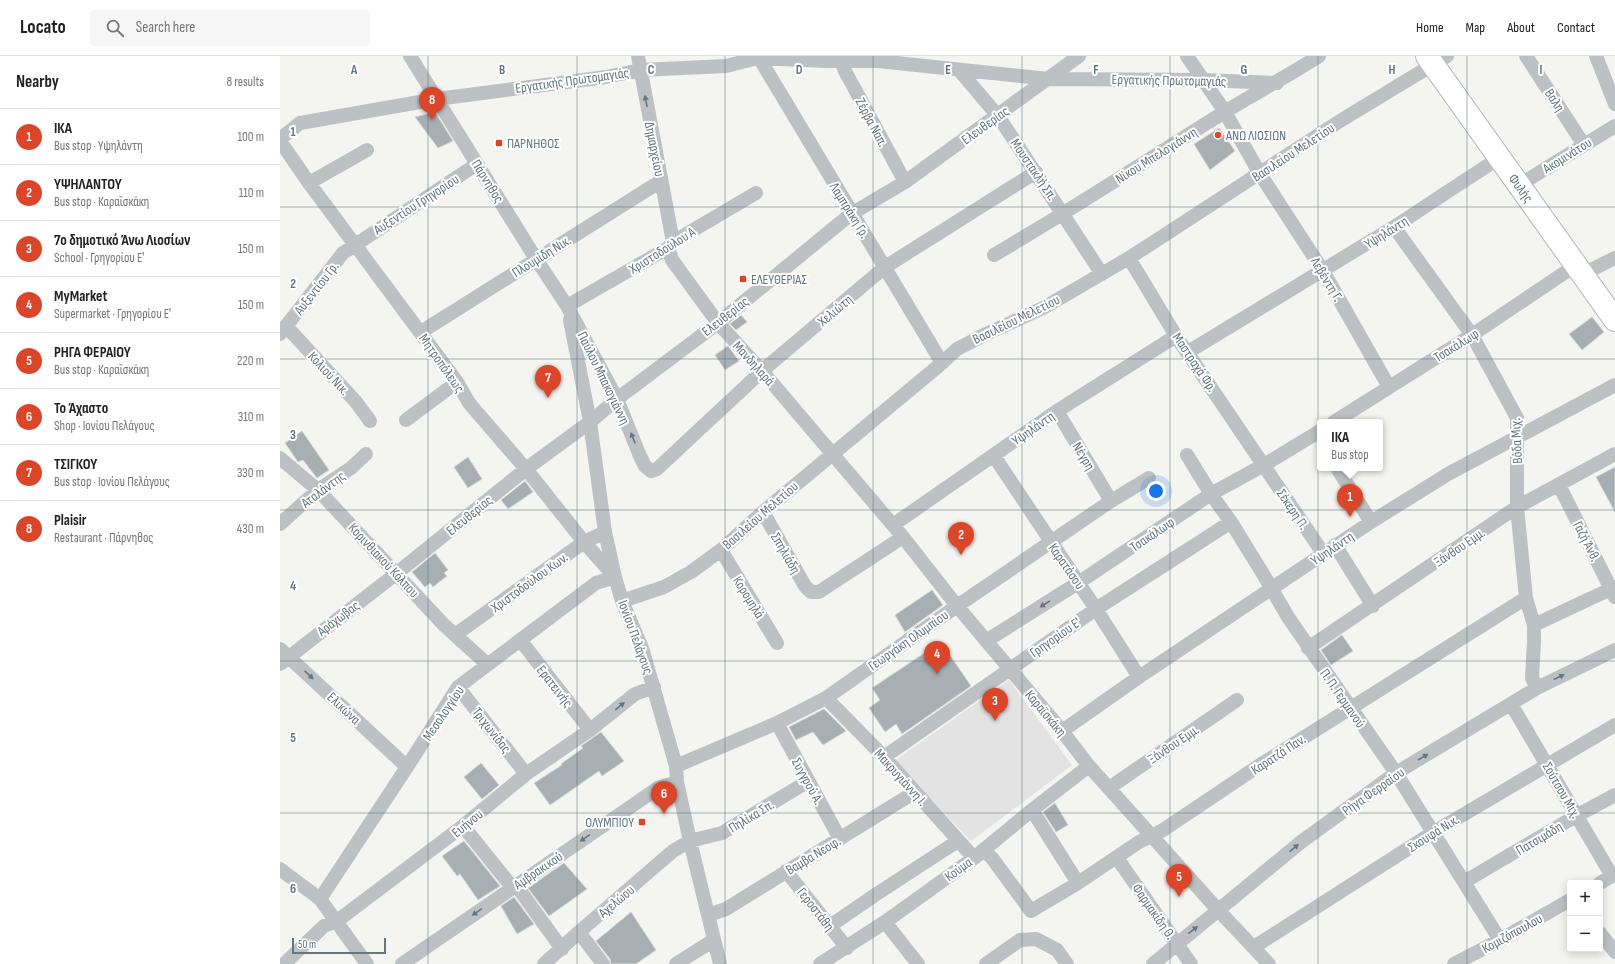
<!DOCTYPE html>
<meta charset="utf-8">
<style>
:root{--surface:#fff;--page:#f6f6f6;--text:#222;--muted:#767676;--line:#e0e0e0;--accent:#db462a}
body{margin:0;font-family:"Sofia Sans Condensed",sans-serif;background:var(--page);color:var(--text)}
.controls{position:absolute;right:12px;bottom:12px;display:grid;overflow:hidden;border-radius:4px;box-shadow:0 2px 10px #0003}
.controls button{width:36px;height:36px;display:grid;place-items:center;padding:0;border:0;border-bottom:1px solid var(--line);background:var(--surface);color:var(--text);font:20px sans-serif}
.scale{position:absolute;left:12px;bottom:10px;width:94px;box-sizing:border-box;padding-left:4px;border:2px solid #647680;border-top:0;font-size:11px;line-height:14px;white-space:nowrap;color:#647680;-webkit-text-stroke:3px #fff;paint-order:stroke}
.you{position:absolute;left:876px;top:435px;width:14px;height:14px;margin:-10px;border:3px solid #fff;border-radius:50%;background:#1a73e8;box-shadow:0 0 0 6px #1a73e833}
.badge{display:grid;place-items:center;width:26px;height:26px;border-radius:50%;background:var(--accent);color:#fff;font-size:13px;font-weight:700}
.pin{position:absolute;translate:-50% -33px;filter:drop-shadow(0 1px 2px #0008)}
.pin::after{content:'';position:absolute;top:21px;width:14px;height:12px;background:inherit;clip-path:polygon(0 0,100% 0,50% 100%)}
.popup{position:absolute;left:1037px;top:363px;width:66px;height:52px;box-sizing:border-box;display:grid;place-content:center;border-radius:4px;background:var(--surface);filter:drop-shadow(0 1px 3px #0005);font-size:13px;white-space:nowrap;color:var(--muted)}
.popup b{font-size:15px;color:var(--text)}
.popup::after{content:'';position:absolute;left:50%;top:100%;margin-left:-8px;border:8px solid transparent;border-top-color:var(--surface)}
.list{margin:0;padding:0;list-style:none}
h2{display:flex;justify-content:space-between;align-items:center;height:52px;margin:0;padding:0 16px;font-size:17px}
h2 small{font-size:13px;font-weight:400;color:var(--muted)}
.list li{display:grid;grid-template-columns:26px 1fr auto;gap:12px;align-items:center;box-sizing:border-box;height:56px;padding:0 16px;border-top:1px solid var(--line)}
.list b{display:block;font-size:15px;white-space:nowrap}
.list p{margin:0;font-size:13px;white-space:nowrap;color:var(--muted)}
.list em{font-size:13px;font-style:normal;color:var(--muted)}
.icon{flex:none;width:22px;height:22px;fill:none;stroke:currentColor;stroke-width:2;stroke-linecap:round;stroke-linejoin:round}
.map{position:relative;flex:none;width:1335px;height:908px;overflow:hidden}
header{display:flex;align-items:center;gap:24px;box-sizing:border-box;height:56px;padding:0 20px;background:var(--surface);border-bottom:1px solid var(--line)}
header strong{font-size:19px}
nav{display:flex;gap:22px;margin-inline-start:auto;font-size:14px}
.search{width:280px;height:36px;background:var(--page);display:flex;align-items:center;gap:10px;box-sizing:border-box;padding:0 14px;border-radius:4px;color:var(--muted);font-size:15px}
main{display:flex}
aside{flex:1;background:var(--surface)}
.map>svg:first-child{display:block}
.built{fill:#e2e3e2}
.building{fill:#a7afb3;stroke:#d6d5d3}
.lines{fill:none;stroke-linecap:round;stroke-linejoin:round}
.primary-casing{stroke:#b2b7ba;stroke-width:24}
.minor{stroke:#bdc1c4;stroke-width:14}
.primary{stroke:#fff;stroke-width:22}
.oneway{fill:#647680}
.grid{fill:none;stroke:#647680;stroke-width:1;stroke-opacity:0.55}
.poi-dot{fill:#db462a;stroke:#fff;stroke-width:1.5}
.labels{text-anchor:middle;stroke-width:4;stroke-linejoin:round;paint-order:stroke}
.street-label{font-size:14px;fill:#647680;stroke:#fff}
.poi-label{font-size:14px;fill:#647680;stroke:#fff;text-anchor:start}
.grid-label{font-size:13px;text-anchor:middle;font-weight:bold;fill:#647680;stroke:#fff;stroke-width:4;stroke-linejoin:round;paint-order:stroke}
</style>
<header>
<strong>Locato</strong>
<div class="search"><svg class="icon" aria-label="search" viewBox="0 0 24 24"><circle cx="10" cy="10" r="6"/><path d="M15 15l6 6"/></svg>Search here</div>
<nav><a>Home</a><a>Map</a><a>About</a><a>Contact</a></nav>
</header>
<main>
<aside>
<h2>Nearby<small>8 results</small></h2>
<ul class="list">
<li><span class="badge">1</span><div><b>ΙΚΑ</b><p>Bus stop · Υψηλάντη</p></div><em>100 m</em></li>
<li><span class="badge">2</span><div><b>ΥΨΗΛΑΝΤΟΥ</b><p>Bus stop · Καραϊσκάκη</p></div><em>110 m</em></li>
<li><span class="badge">3</span><div><b>7ο δημοτικό Άνω Λιοσίων</b><p>School · Γρηγορίου Ε'</p></div><em>150 m</em></li>
<li><span class="badge">4</span><div><b>MyMarket</b><p>Supermarket · Γρηγορίου Ε'</p></div><em>150 m</em></li>
<li><span class="badge">5</span><div><b>ΡΗΓΑ ΦΕΡΑΙΟΥ</b><p>Bus stop · Καραϊσκάκη</p></div><em>220 m</em></li>
<li><span class="badge">6</span><div><b>Το Άχαστο</b><p>Shop · Ιονίου Πελάγους</p></div><em>310 m</em></li>
<li><span class="badge">7</span><div><b>ΤΣΙΓΚΟΥ</b><p>Bus stop · Ιονίου Πελάγους</p></div><em>330 m</em></li>
<li><span class="badge">8</span><div><b>Plaisir</b><p>Restaurant · Πάρνηθος</p></div><em>430 m</em></li>
</ul>
</aside>
<div class="map">
<svg width="1335" height="908" viewBox="0 0 1335 908">
<rect width="100%" height="100%" fill="#f4f4f1"/>
<!-- built -->
<path class="built" d="M729,624L792,709L691,785L614,705Z"/>
<!-- building -->
<path class="building" d="M155,56L173,85L158,92L135,61Z
M939,72L955,95L930,114L914,88Z
M461,259L467,266L456,274L450,268Z
M1312,261L1324,276L1302,294L1289,278Z
M448,290L459,305L445,314L435,299Z
M22,375L49,414L37,422L23,404L18,406L5,387Z
M188,401L202,423L188,432L174,411Z
M1335,411V456L1316,421Z
M245,425L253,436L228,453L221,444Z
M155,497L168,514L164,517L167,520L153,531L150,527L145,531L132,516Z
M652,534L663,549L625,576L615,559Z
M1062,579L1073,595L1051,609L1041,594Z
M661,586L691,630L622,678L616,668L605,676L589,652L600,644L592,632Z
M544,653L566,675L543,689L533,676L516,684L509,671Z
M321,676L344,705L322,720L319,715L270,749L254,727L282,709L281,708L303,692L301,690Z
M201,707L219,729L202,743L184,721Z
M775,747L788,769L776,776L763,756Z
M184,785L220,830L198,844L180,818L177,820L162,800Z
M284,807L307,833L269,860L248,832Z
M234,841L254,868L237,878L221,850Z
M351,856L376,894L356,908H331L330,903L316,885Z"/>
<g class="lines">
<!-- primary casing -->
<g class="primary-casing">
<path id="primary" d="M1147,0L1335,264"/>
</g>
<!-- minor -->
<path class="minor" d="M130,0L256,203L287,250L337,343L360,400L365,410L371,415L377,413L482,315L605,211L756,116
M358,0L393,186
M478,0L662,307
M907,0L945,56L980,118L1043,215L1109,331
M1246,0L1304,89
M1316,0L1335,48
M561,4L565,15L625,126
M679,14L718,60L822,218
M0,83L20,67L157,43L326,21L360,14L446,10L478,2L546,5H598L769,23L922,24L997,27
M0,85L29,127L177,326L189,347L246,413L304,486L335,521L316,527L178,631L127,711L40,843
M29,127L87,94
M1239,129L1335,70
M1114,171L1192,279L1237,362V451L1246,542L1254,569V585L1252,622L1257,632
M388,192L392,204L438,267L482,315L623,481L677,550L782,675L809,710L939,855L989,908
M714,199C791,154 866,105 943,57C975,37 1008,20 1039,0
M849,202L896,280L1043,497
M1303,218L1335,202
M287,250L388,192L393,186L476,137
M290,264L310,366L325,476L335,521L342,545L362,592L396,710L397,726L410,785L440,908
M6,270L76,346L90,365
M141,276L381,125
M0,278L63,197L197,108
M908,296L1114,171L1219,102
M777,355L831,445
M126,364L177,326
M1054,366L1192,279L1296,209
M907,399L931,438L951,466L983,518L1008,561L1116,717L1220,884
M714,400L816,553L859,621
M0,402L38,434L164,569L207,608
M1057,412L1091,466
M1279,429L1335,541
M483,456L525,530L531,536H539L623,481
M0,468L38,434L71,412L86,398
M613,469L777,355L896,280
M1055,489L1093,550
M441,494L497,587
M342,545L384,531L411,516L441,494L483,456L662,307L677,293L706,278L763,252L849,202L1060,65L1167,0
M1254,569L1335,531
M175,579L304,486L325,476
M241,585L310,674
M706,585L798,527L931,438L984,409L1040,375
M1028,592L1237,451L1335,398
M0,593L127,711
M0,608L117,517L246,413L310,366L337,343L438,267L571,158L625,126L799,0
M178,631L246,718
M546,642L604,701L694,802
M1231,648L1332,820
M497,667L560,783
M782,675L859,621L1091,466L1168,418L1335,329
M604,701L816,553L951,466
M396,710L497,667L546,642L677,550L831,445L869,422
M829,732L957,644
M752,754L798,827
M183,770L232,831
M703,794L712,802L751,855L798,827L859,786L883,774L980,709L1246,542
M837,802L911,908
M0,813L40,843L87,908
M506,815L567,892
M1184,826L1296,760L1335,739
M1320,827L1335,818
M236,829L282,893
M428,859L446,853L635,736
M605,866L638,908
M550,870L595,839L678,785
M299,876L323,908
M1320,877L1335,896
M974,891L1154,776L1335,669
M4,908L44,870L57,865L183,770L246,718L310,674L355,638L374,631
M122,908L378,732L397,726
M264,908L299,876L393,795L410,785L442,777L527,726
M396,908L434,884
M540,908L605,866L694,802L752,754L809,710
M706,908L740,884L756,883L777,894L787,908
M873,908L1021,786L1116,717L1257,632L1335,594
M1174,908L1220,884L1290,844"/>
<!-- primary -->
<use href="#primary" class="primary"/>
</g>
<!-- one-way arrows -->
<defs><path id="oneway-solid" d="M-6-.8H1V-3.2L6.5 0L1 3.2V.8H-6Z"/></defs>
<g class="oneway">
<use href="#oneway-solid" transform="translate(366 45) rotate(-101)"/>
<use href="#oneway-solid" transform="translate(353 382) rotate(-112)"/>
<use href="#oneway-solid" transform="translate(765 548) rotate(148)"/>
<use href="#oneway-solid" transform="translate(29 619) rotate(43)"/>
<use href="#oneway-solid" transform="translate(1279 621) rotate(-26)"/>
<use href="#oneway-solid" transform="translate(340 650) rotate(-39)"/>
<use href="#oneway-solid" transform="translate(1143 701) rotate(-31)"/>
<use href="#oneway-solid" transform="translate(305 782) rotate(146)"/>
<use href="#oneway-solid" transform="translate(1014 792) rotate(-40)"/>
<use href="#oneway-solid" transform="translate(197 856) rotate(145)"/>
<use href="#oneway-solid" transform="translate(913 874) rotate(-38)"/>
</g>
<!-- grid -->
<path class="grid" d="M148,0V908M297,0V908M445,0V908M593,0V908M742,0V908M890,0V908M1038,0V908M1187,0V908M0,151H1335M0,303H1335M0,454H1335M0,605H1335M0,757H1335"/>
<!-- markers -->
<g class="poi-dot">
<circle cx="938" cy="79" r="4"/>
<rect x="215" y="83" width="8" height="8" rx="2"/>
<rect x="459" y="219" width="8" height="8" rx="2"/>
<rect x="358" y="762" width="8" height="8" rx="2"/>
</g>
<g class="labels">
<!-- street labels -->
<g class="street-label">
<text transform="translate(292 24) rotate(-8)" y="5">Εργατικής Πρωτομαγιάς</text>
<text transform="translate(889 24) rotate(1)" y="5">Εργατικής Πρωτομαγιάς</text>
<text transform="translate(1275 44) rotate(57)" y="5">Βαλη</text>
<text transform="translate(592 66) rotate(62)" y="5">Ζέρβα Ναπ.</text>
<text transform="translate(705 69) rotate(-36)" y="5">Ελευθερίας</text>
<text transform="translate(375 93) rotate(79)" y="5">Δημαρχείου</text>
<text transform="translate(1013 96) rotate(-33)" y="5">Βασιλείου Μελετίου</text>
<text transform="translate(876 99) rotate(-32)" y="5">Νίκου Μπελογιάννη</text>
<text transform="translate(1287 99) rotate(-32)" y="5">Ακομινάτου</text>
<text transform="translate(754 113) rotate(56)" y="5">Μουστακλή Σπ.</text>
<text transform="translate(208 125) rotate(58)" y="5">Πάρνηθος</text>
<text transform="translate(1241 132) rotate(54)" y="5">Φυλής</text>
<text transform="translate(136 148) rotate(-33)" y="5">Αυξεντίου Γρηγορίου</text>
<text transform="translate(570 154) rotate(58)" y="5">Λαμπράκη Γρ.</text>
<text transform="translate(1106 176) rotate(-32)" y="5">Υψηλάντη</text>
<text transform="translate(382 194) rotate(-32)" y="5">Χριστοδούλου Α</text>
<text transform="translate(261 200) rotate(-32)" y="5">Πλουμίδη Νικ.</text>
<text transform="translate(1047 223) rotate(59)" y="5">Λεβέντη Γ.</text>
<text transform="translate(36 232) rotate(-52)" y="5">Αυξεντίου Γρ.</text>
<text transform="translate(555 254) rotate(-40)" y="5">Χελιώτη</text>
<text transform="translate(445 260) rotate(-38)" y="5">Ελευθερίας</text>
<text transform="translate(736 263) rotate(-26)" y="5">Βασιλείου Μελετίου</text>
<text transform="translate(1176 289) rotate(-32)" y="5">Τσακάλωφ</text>
<text transform="translate(915 306) rotate(56)" y="5">Μαστραχά Φρ.</text>
<text transform="translate(162 307) rotate(55)" y="5">Μητροπόλεως</text>
<text transform="translate(474 307) rotate(48)" y="5">Μανδηλαρά</text>
<text transform="translate(49 317) rotate(47)" y="5">Κολιού Νικ.</text>
<text transform="translate(324 322) rotate(64)" y="5">Παύλου Μπακογιάννη</text>
<text transform="translate(753 372) rotate(-35)" y="5">Υψηλάντη</text>
<text transform="translate(1236 385) rotate(-93)" y="5">Βόδα Μιχ.</text>
<text transform="translate(804 400) rotate(59)" y="5">Νέγρη</text>
<text transform="translate(43 433) rotate(-37)" y="5">Αταλάντης</text>
<text transform="translate(1013 453) rotate(56)" y="5">Σέκερη Π.</text>
<text transform="translate(189 459) rotate(-39)" y="5">Ελευθερίας</text>
<text transform="translate(480 459) rotate(-41)" y="5">Βασιλείου Μελετίου</text>
<text transform="translate(872 478) rotate(-34)" y="5">Τσακάλωφ</text>
<text transform="translate(1307 485) rotate(63)" y="5">Γαζή Άνθ.</text>
<text transform="translate(1179 491) rotate(-34)" y="5">Ξάνθου Εμμ.</text>
<text transform="translate(1052 492) rotate(-34)" y="5">Υψηλάντη</text>
<text transform="translate(506 497) rotate(60)" y="5">Σπηλιάδη</text>
<text transform="translate(104 504) rotate(47)" y="5">Κορινθιακού Κόλπου</text>
<text transform="translate(787 510) rotate(55)" y="5">Καρατάσου</text>
<text transform="translate(249 526) rotate(-36)" y="5">Χριστοδούλου Κων.</text>
<text transform="translate(469 541) rotate(58)" y="5">Κορομηλά</text>
<text transform="translate(58 562) rotate(-37)" y="5">Αράχωβας</text>
<text transform="translate(356 581) rotate(70)" y="5">Ιονίου Πελάγους</text>
<text transform="translate(775 581) rotate(-35)" y="5">Γρηγορίου Ε'</text>
<text transform="translate(628 584) rotate(-35)" y="5">Γεωργάκη Ολυμπίου</text>
<text transform="translate(275 630) rotate(52)" y="5">Ερατεινής</text>
<text transform="translate(1063 642) rotate(55)" y="5">Π. Π. Γερμανού</text>
<text transform="translate(64 652) rotate(43)" y="5">Ελικώνα</text>
<text transform="translate(163 657) rotate(-56)" y="5">Μεσολογγίου</text>
<text transform="translate(766 657) rotate(50)" y="5">Καραϊσκάκη</text>
<text transform="translate(212 674) rotate(52)" y="5">Τριχωνίδας</text>
<text transform="translate(893 688) rotate(-34)" y="5">Ξάνθου Εμμ.</text>
<text transform="translate(998 698) rotate(-33)" y="5">Καρατζά Παν.</text>
<text transform="translate(621 721) rotate(48)" y="5">Μακρυγιάννη Ι.</text>
<text transform="translate(528 725) rotate(61)" y="5">Συγγρού Α.</text>
<text transform="translate(1282 734) rotate(60)" y="5">Σούτσου Μιχ.</text>
<text transform="translate(1093 735) rotate(-35)" y="5">Ρήγα Φερραίου</text>
<text transform="translate(471 760) rotate(-31)" y="5">Πηλίκα Σπ.</text>
<text transform="translate(187 767) rotate(-39)" y="5">Ευήνου</text>
<text transform="translate(1153 777) rotate(-32)" y="5">Σκουφά Νικ.</text>
<text transform="translate(1259 782) rotate(-31)" y="5">Πατσιμάδη</text>
<text transform="translate(533 799) rotate(-31)" y="5">Βαμβα Νεοφ.</text>
<text transform="translate(678 813) rotate(-36)" y="5">Κούμα</text>
<text transform="translate(258 814) rotate(-34)" y="5">Αμβρακικού</text>
<text transform="translate(336 845) rotate(-40)" y="5">Αχελώου</text>
<text transform="translate(536 853) rotate(52)" y="5">Γεροστάθη</text>
<text transform="translate(874 855) rotate(55)" y="5">Φαρμακίδη Θ.</text>
<text transform="translate(1232 877) rotate(-29)" y="5">Κομιζόπουλου</text>
</g>
<!-- poi labels -->
<g class="poi-label">
<text x="946" y="84">ΑΝΩ ΛΙΟΣΙΩΝ</text>
<text x="227" y="92">ΠΑΡΝΗΘΟΣ</text>
<text x="471" y="228">ΕΛΕΥΘΕΡΙΑΣ</text>
<text x="354" y="771" text-anchor="end">ΟΛΥΜΠΙΟΥ</text>
</g>
</g>
<g class="grid-label">
<text x="74" y="18">A</text>
<text x="222" y="18">B</text>
<text x="371" y="18">C</text>
<text x="519" y="18">D</text>
<text x="668" y="18">E</text>
<text x="816" y="18">F</text>
<text x="964" y="18">G</text>
<text x="1112" y="18">H</text>
<text x="1261" y="18">I</text>
<text x="13" y="80">1</text>
<text x="13" y="232">2</text>
<text x="13" y="383">3</text>
<text x="13" y="534">4</text>
<text x="13" y="686">5</text>
<text x="13" y="837">6</text>
</g>
</svg>
<div class="controls">
<button>+</button>
<button>−</button>
</div>
<div class="scale">50 m</div>
<div class="you"></div>
<div class="pin badge" style="left:1070px;top:461px">1</div>
<div class="popup"><b>ΙΚΑ</b>Bus stop</div>
<div class="pin badge" style="left:681px;top:499px">2</div>
<div class="pin badge" style="left:715px;top:665px">3</div>
<div class="pin badge" style="left:657px;top:618px">4</div>
<div class="pin badge" style="left:899px;top:841px">5</div>
<div class="pin badge" style="left:384px;top:758px">6</div>
<div class="pin badge" style="left:268px;top:342px">7</div>
<div class="pin badge" style="left:152px;top:64px">8</div>
</div>
</main>
